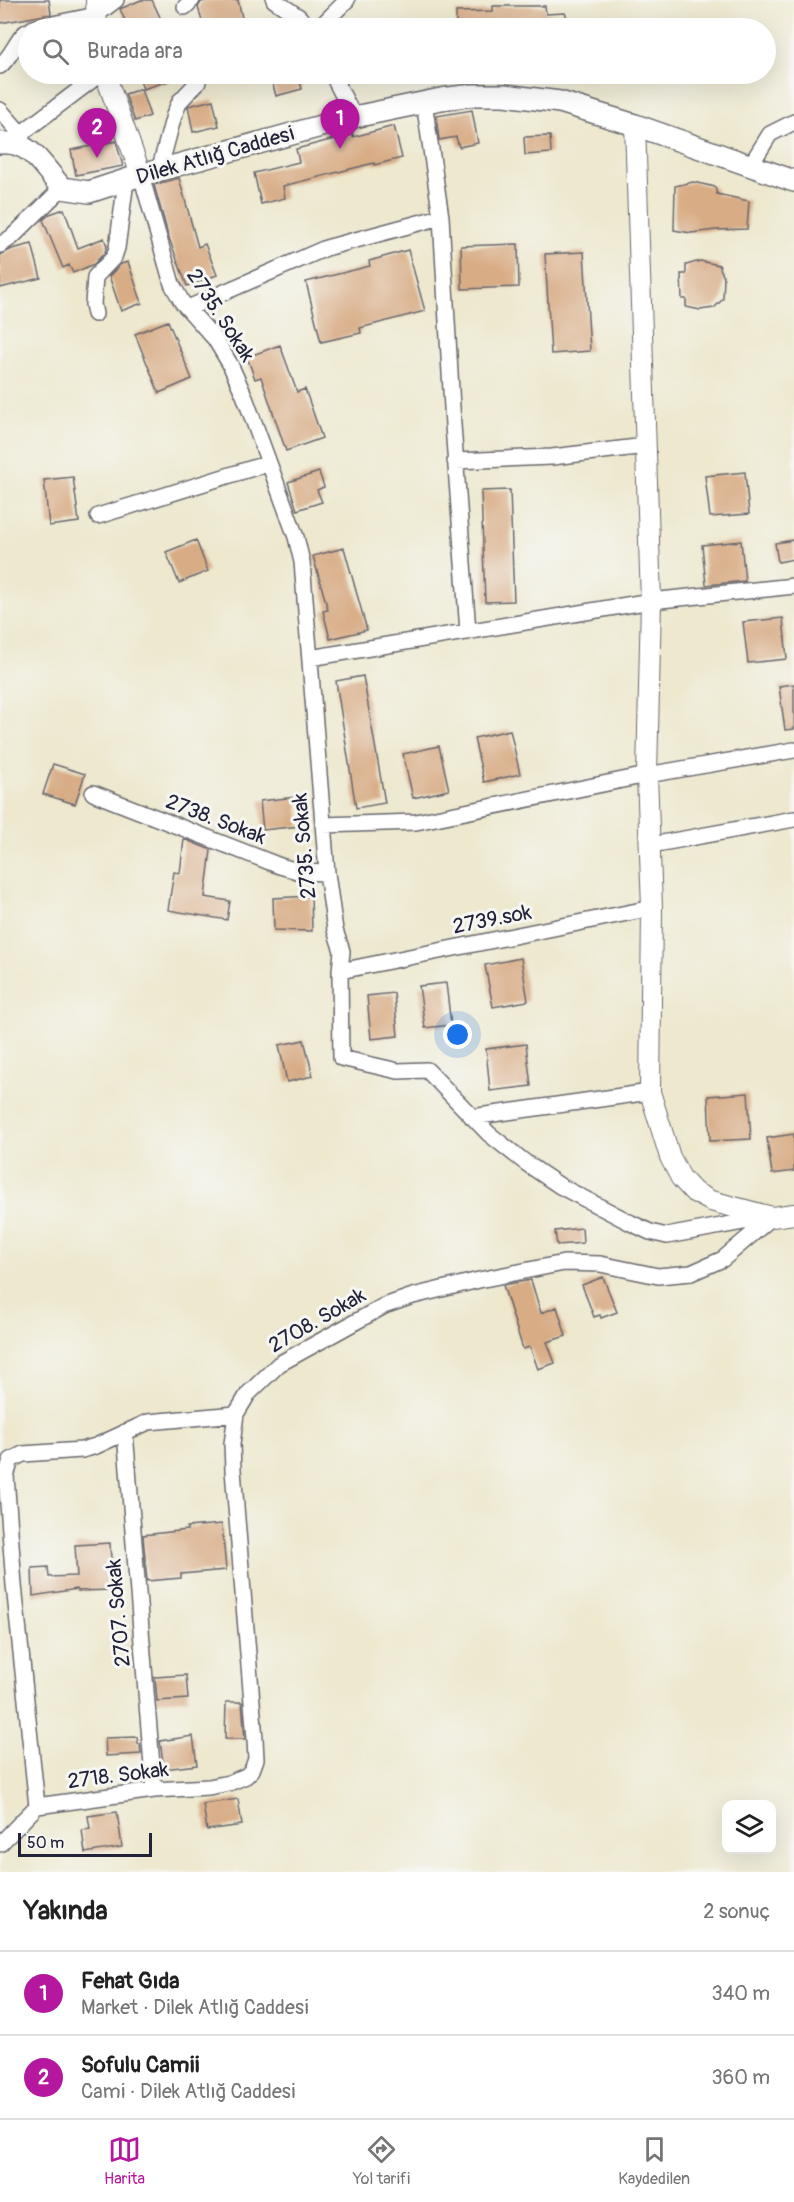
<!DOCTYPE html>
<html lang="tr">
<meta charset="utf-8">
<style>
:root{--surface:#fff;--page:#f6f6f6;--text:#222;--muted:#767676;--line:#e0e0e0;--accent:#b5179e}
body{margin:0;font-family:Pangolin,sans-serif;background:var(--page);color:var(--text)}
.controls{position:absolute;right:18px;bottom:18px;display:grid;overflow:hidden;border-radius:12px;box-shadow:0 6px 24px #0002}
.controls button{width:54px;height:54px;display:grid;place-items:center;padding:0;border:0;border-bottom:2px solid var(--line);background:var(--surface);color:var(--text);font:30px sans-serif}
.scale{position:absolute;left:18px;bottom:15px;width:134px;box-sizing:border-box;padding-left:6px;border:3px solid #22223b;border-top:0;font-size:16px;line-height:21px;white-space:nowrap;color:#22223b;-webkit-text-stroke:4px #f6f6f2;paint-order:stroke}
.you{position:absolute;left:458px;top:1035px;width:21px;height:21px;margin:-15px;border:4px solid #fff;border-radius:50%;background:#1a73e8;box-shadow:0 0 0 9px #1a73e833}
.badge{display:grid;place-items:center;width:39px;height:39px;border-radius:50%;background:var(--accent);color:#fff;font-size:20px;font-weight:700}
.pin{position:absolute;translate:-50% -50px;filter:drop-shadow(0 2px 3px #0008)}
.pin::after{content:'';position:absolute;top:32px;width:21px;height:18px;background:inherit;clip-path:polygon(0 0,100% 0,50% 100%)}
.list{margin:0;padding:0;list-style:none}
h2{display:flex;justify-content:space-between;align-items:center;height:78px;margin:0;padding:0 24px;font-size:26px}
h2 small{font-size:20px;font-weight:400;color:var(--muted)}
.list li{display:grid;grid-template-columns:39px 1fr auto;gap:18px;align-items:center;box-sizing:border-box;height:84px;padding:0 24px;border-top:2px solid var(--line)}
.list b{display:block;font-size:22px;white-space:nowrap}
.list p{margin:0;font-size:20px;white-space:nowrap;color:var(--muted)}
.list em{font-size:20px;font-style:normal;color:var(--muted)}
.icon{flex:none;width:33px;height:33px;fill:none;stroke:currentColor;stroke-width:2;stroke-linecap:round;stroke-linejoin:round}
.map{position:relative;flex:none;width:794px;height:1872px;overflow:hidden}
.search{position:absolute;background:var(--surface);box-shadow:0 6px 24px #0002;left:18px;right:18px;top:18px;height:66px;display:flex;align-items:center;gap:15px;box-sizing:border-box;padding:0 21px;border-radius:33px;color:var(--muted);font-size:22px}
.sheet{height:246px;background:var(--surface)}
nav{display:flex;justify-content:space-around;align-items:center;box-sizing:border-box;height:84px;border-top:2px solid var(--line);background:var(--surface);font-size:16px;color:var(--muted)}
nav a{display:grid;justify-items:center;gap:3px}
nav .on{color:var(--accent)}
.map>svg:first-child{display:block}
.building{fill:#d8ac85}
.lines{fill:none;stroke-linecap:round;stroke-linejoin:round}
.minor-casing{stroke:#69676e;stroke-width:18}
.tertiary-casing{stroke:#69676e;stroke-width:22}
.secondary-casing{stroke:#69676e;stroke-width:24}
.minor{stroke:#fff;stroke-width:15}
.tertiary{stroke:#fff;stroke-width:20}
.secondary{stroke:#fff;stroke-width:21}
.labels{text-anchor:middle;stroke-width:6;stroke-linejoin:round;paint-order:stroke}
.street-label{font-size:21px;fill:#22223b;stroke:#f6f6f2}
</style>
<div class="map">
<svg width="794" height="1872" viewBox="0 0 794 1872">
<rect width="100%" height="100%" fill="#f6f6f2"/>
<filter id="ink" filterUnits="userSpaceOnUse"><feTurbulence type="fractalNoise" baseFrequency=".0167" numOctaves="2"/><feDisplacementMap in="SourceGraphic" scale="12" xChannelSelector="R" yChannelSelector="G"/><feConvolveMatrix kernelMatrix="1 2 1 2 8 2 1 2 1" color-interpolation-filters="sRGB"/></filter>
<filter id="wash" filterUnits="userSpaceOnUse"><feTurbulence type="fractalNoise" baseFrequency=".008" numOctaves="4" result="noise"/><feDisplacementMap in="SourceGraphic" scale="24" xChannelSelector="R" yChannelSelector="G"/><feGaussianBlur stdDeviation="1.35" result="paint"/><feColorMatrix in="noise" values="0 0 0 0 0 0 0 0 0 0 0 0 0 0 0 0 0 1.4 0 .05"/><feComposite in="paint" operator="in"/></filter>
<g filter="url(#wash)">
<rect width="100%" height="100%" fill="#ede8ce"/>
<g id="blocks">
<!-- building -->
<path class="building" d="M0,0H49L51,14L0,23Z
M141,0H152L165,28H128L120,9Z
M210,0H238L243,22L219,28H204L198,7L201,2Z
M493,6H545L546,14L565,13L572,28H456V12L493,11Z
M138,74H181V77L143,89Z
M270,74H298L302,89L276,96Z
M141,89L150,116L135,121L125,94Z
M213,100L219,126L193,132L188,106Z
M472,110L478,143L459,147L456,137L439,140L436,116Z
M394,126L402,158L374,165V163L283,186L285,198L261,204L254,173L299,162L296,149L353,134V137Z
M550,136L551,153L525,155L524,137Z
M116,141L123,166L76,175L71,150Z
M179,178L198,247L205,244L217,275L187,286L169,238L154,185Z
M693,182L715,187L717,194L749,201L747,229L716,230L691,233L674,230L675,186Z
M64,209L78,248L104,238L107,246L105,252L94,264L73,273L69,265L63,268L43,220L50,214Z
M32,244L41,278L0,288V255L12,249Z
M518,244L519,287L462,289L461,246Z
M408,250L425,311L360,328L361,333L321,342L306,282L370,266L369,261Z
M584,252L590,351L551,354L545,254Z
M700,261L719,265L724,278L723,299L714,308L700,310L686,307V299H682L681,274H686V265Z
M128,262L142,303L121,311L109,276L121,264Z
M168,321L192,379L159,393L135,334Z
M280,345L297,392L305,389L322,438L286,451L261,377L255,379L247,357Z
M319,472L324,487L317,490L322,502L297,510L288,482Z
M745,472L749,514L710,517L705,476Z
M73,477L79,522L49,526L44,480Z
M510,490L514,601L485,602L481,491Z
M196,540L208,571L179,583L166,552Z
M794,540V559L778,562L775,543Z
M741,541L745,581L706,585L702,545Z
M344,548L367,630L330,639L323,611L328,610L313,556Z
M783,618L787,659L748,663L743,622Z
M363,676L385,803L356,808L336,681Z
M794,684V729L785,730L779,686Z
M510,730L520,774L484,782L474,738Z
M439,746L449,790L413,798L403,754Z
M53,764L85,774L75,804L43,794Z
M297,797L300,826L263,830L260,801Z
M184,839L211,850L205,897L230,901L227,920L168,910L174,872L180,873Z
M311,896L312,931L274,930L273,898Z
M521,958L528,1001L493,1007L485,965Z
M446,983L451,1025L425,1028L419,986Z
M394,993L398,1036L371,1039L367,996Z
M304,1040L313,1076L287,1082L279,1045Z
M526,1044L531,1086L490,1091L486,1049Z
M748,1093L751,1139L710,1141L708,1096Z
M794,1134V1171L772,1174L767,1138Z
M582,1228L583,1243L557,1245L555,1231Z
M603,1277L617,1312L601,1318L600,1315L594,1317L582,1285Z
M531,1280L541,1313L557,1307L566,1336L547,1342L555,1363L538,1369L530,1347L523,1349L503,1285Z
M222,1524L226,1570L181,1574V1578L147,1581L143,1535L187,1530V1527Z
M110,1543L113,1590L78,1591L77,1589L33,1596L32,1568L48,1567L49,1577L77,1576L75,1545Z
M186,1675L188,1699L157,1701L155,1677Z
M226,1702H242L245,1739H225Z
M193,1736L197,1765L164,1769L160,1741Z
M137,1737L138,1744H140L141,1754L106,1756L105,1738Z
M238,1799L242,1825L207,1830L203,1804Z
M117,1812L122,1847L85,1853L82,1830L90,1829L88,1816Z"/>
</g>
</g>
<g filter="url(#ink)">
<use href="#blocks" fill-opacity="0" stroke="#69676e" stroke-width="1.5"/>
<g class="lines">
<!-- minor casing -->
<g class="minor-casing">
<path id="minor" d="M274,0L299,17L309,28
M185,7L192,0
M33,28L96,15L116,0
M319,28L347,0
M0,66C12,56 19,35 28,31
M332,74L354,117
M424,102L441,217L453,425L468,632
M0,110L21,134
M10,142L100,74
M750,166L770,134L794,122
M159,171L174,115L180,101L198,82
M141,175L172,284L182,302L215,339L230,364L244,395L269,463L296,537L302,562L327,873L335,930L342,951L340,971L341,1058L398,1071L427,1070L489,1134L526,1163L560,1186L631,1223L650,1232L667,1236L770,1217
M0,245L12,237L62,188
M188,308L326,248L441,217
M95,314L93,304L95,277L114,257L117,248L126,181
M455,461L552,457L646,446
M98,516L269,463
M310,658L651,601L794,586
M93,793L280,866L301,872L327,873
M323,825L416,822L647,775L794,750
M651,845L794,819
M340,971L652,908
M472,1117L650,1092
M125,1432L154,1790
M37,1806L14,1585L6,1476L11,1460L23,1454L82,1450L96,1446L148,1422L236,1414
M0,1844L37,1806L154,1790L209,1787L229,1783L246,1776L252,1770L256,1759L255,1739L233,1470L232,1444L236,1414L248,1394L279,1364L384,1306L413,1296L479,1280L564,1263L600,1264L658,1276L691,1273L723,1259L770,1219"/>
</g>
<!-- tertiary casing -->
<g class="tertiary-casing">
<path id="tertiary" d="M96,0L97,28
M105,74L141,175
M635,125L651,601L647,775L652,908L650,1092L670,1157L681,1178L694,1192L711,1201L772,1217L794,1214"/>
</g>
<!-- secondary casing -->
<g class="secondary-casing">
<path id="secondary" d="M0,143C31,139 44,169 62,188L89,192L141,175L354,117L441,99L473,95H504L560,102L635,125L794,181"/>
</g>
<!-- minor -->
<use href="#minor" class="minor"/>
<!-- tertiary -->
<use href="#tertiary" class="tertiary"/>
<!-- secondary -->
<use href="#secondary" class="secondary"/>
</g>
</g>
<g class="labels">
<!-- street labels -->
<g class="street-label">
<text transform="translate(215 155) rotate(-16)" y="7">Dilek Atlığ Caddesi</text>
<text transform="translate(221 315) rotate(57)" y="7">2735. Sokak</text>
<text transform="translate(216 819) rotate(21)" y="7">2738. Sokak</text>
<text transform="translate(304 846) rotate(-95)" y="7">2735. Sokak</text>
<text transform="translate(492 919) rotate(-11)" y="7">2739.sok</text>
<text transform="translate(317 1320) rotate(-30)" y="7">2708. Sokak</text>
<text transform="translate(118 1613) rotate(-95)" y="7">2707. Sokak</text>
<text transform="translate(118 1775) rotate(-7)" y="7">2718. Sokak</text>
</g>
</g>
</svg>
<div class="controls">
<button><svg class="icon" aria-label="layers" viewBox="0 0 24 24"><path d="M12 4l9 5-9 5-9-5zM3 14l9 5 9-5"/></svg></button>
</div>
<div class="scale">50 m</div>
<div class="you"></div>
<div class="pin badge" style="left:340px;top:149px">1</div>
<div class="pin badge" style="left:97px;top:158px">2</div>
<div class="search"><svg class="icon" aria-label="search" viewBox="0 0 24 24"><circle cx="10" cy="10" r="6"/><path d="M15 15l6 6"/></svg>Burada ara</div>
</div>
<section class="sheet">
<h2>Yakında<small>2 sonuç</small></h2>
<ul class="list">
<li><span class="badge">1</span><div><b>Fehat Gıda</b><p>Market · Dilek Atlığ Caddesi</p></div><em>340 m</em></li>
<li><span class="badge">2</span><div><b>Sofulu Camii</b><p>Cami · Dilek Atlığ Caddesi</p></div><em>360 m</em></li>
</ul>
</section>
<nav>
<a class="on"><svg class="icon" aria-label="map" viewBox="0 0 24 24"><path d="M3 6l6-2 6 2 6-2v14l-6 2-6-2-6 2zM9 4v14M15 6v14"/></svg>Harita</a>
<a><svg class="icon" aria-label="directions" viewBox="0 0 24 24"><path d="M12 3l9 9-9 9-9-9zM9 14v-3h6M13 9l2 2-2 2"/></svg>Yol tarifi</a>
<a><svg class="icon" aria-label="saved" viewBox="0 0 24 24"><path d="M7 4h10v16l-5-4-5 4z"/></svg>Kaydedilen</a>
</nav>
